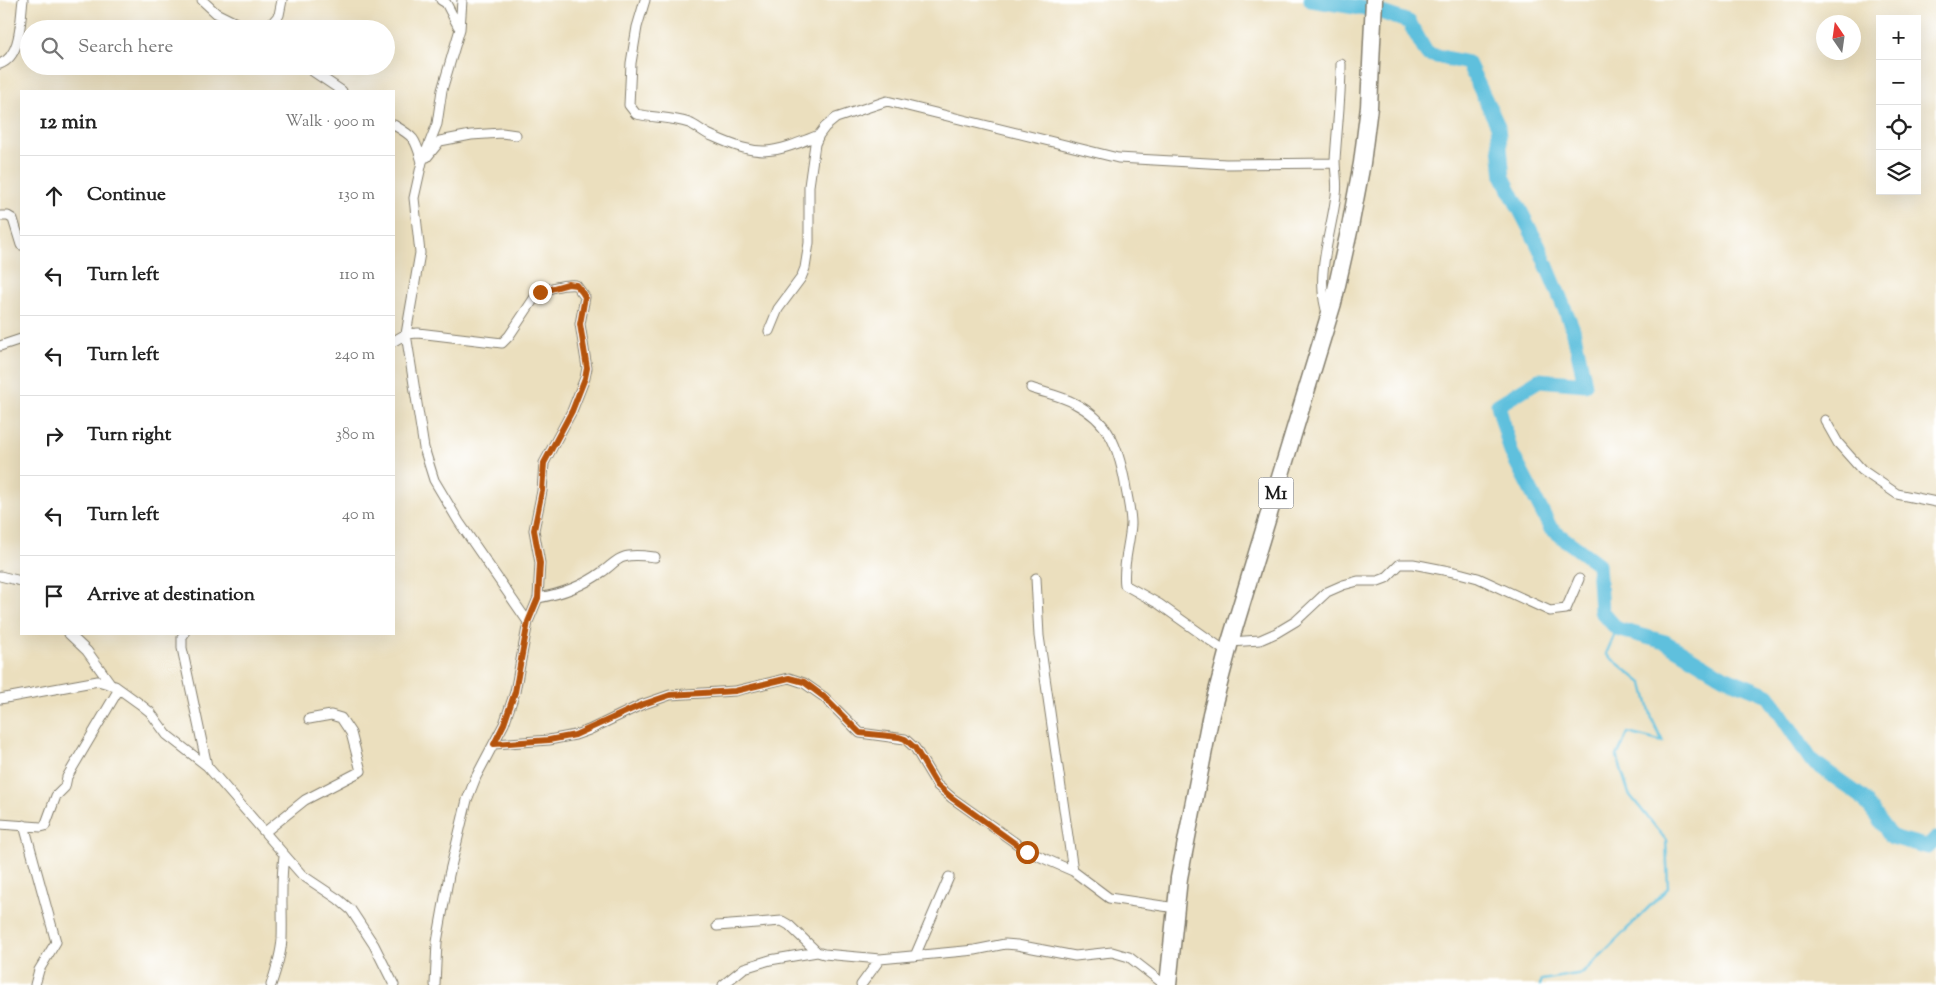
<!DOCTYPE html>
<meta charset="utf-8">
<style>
:root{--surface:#fff;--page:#f2f2f2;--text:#222;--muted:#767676;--line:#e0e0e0}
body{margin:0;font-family:"Sorts Mill Goudy",serif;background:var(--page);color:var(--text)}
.controls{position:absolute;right:15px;top:15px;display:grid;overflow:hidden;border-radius:0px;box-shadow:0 5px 20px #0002}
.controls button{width:45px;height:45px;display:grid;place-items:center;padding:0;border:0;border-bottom:1px solid var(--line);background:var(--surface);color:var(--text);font:25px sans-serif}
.compass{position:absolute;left:1816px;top:15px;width:45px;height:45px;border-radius:50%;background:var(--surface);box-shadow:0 5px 20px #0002;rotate:347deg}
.stop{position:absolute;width:15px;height:15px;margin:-11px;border:4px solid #b45309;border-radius:50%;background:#fff}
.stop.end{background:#b45309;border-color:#fff;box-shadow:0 1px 5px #0008}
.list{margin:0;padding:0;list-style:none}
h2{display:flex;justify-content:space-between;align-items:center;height:65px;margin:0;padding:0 20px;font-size:21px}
h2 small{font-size:16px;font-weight:400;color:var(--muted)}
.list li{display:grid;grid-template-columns:32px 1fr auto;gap:15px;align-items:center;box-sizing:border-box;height:80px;padding:0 20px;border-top:1px solid var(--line)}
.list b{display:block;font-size:19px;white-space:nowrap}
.list em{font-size:16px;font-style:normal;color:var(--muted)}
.icon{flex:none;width:28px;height:28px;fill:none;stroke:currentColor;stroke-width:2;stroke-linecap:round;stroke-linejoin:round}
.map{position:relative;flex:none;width:1936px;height:985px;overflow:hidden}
.search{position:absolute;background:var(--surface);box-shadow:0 5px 20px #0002;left:20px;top:20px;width:375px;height:55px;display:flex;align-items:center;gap:12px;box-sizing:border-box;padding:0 18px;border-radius:28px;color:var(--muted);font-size:19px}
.panel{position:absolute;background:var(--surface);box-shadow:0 5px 20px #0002;left:20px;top:90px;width:375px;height:545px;border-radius:0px}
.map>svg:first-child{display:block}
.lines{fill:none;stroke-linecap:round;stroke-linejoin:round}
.stream{stroke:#5fc0dd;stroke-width:2.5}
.river{stroke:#5fc0dd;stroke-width:15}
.street-casing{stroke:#847e6d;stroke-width:11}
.highway-casing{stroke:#847e6d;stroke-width:19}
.street{stroke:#fff;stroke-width:9}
.highway{stroke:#fff;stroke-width:16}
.route{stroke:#b45309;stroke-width:6}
.labels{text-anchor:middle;stroke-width:4.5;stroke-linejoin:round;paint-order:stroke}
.shield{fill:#fff;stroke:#606060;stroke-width:1}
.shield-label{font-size:18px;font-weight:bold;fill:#1c1c1c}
</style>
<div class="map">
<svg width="1936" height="985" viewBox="0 0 1936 985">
<rect width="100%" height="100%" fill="#fff"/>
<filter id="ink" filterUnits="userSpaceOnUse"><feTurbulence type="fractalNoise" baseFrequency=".02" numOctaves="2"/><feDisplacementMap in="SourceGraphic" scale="10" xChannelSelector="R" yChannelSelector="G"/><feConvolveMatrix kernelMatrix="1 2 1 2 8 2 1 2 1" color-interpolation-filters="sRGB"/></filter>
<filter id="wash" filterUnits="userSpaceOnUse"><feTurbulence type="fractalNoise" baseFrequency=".0096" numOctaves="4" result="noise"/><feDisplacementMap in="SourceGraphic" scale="20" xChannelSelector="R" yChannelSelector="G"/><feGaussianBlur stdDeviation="1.12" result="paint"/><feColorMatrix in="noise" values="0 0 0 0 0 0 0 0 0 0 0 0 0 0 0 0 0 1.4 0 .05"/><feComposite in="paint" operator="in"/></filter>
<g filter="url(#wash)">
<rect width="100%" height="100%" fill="#ebdfbe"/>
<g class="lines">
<!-- stream -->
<path class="stream" d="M1540,985L1542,980L1583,973L1668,888L1666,840L1629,794L1617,756L1628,733L1663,742L1652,719L1643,684L1606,654L1617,629"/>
<!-- river -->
<path class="river" d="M1311,0L1367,9
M1380,12L1409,22L1427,54L1468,63L1498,126L1503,177L1539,247L1573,329L1585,384L1539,380L1498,405L1511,452L1551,529L1598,564L1601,611L1617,629L1665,642L1724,677L1768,695L1811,760L1862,797L1892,837L1928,847L1936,839"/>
</g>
</g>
<g filter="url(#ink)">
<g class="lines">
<!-- street casing -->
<g class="street-casing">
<path id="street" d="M202,0L216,13L248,29
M441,0L446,3L458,26
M462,0L460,29L442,90L437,124L422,162L414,198L420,253L406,334L424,448L434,480L459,522L528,622
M645,0L637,27L631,63L629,105L636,114C654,118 672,117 689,123C697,126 704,133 712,136C761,158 771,154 819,135
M267,29L279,15L282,0
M0,64C22,56 20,19 23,0
M305,66L342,91
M394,125C416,138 415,139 422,162
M427,157L440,141L471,135L502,133L516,135
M0,216H8L13,219L21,245
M1328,316C1314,276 1331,236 1336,195C1338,184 1335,172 1335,160C1337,128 1341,96 1341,64
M769,331L778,309L801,278L805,268L809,243V186L815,144L819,135L825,127L836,118L887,101L1118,158L1226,164L1335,163
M394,341L406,334L418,333L502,343L509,336L535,297C545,288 563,284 576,285L585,297L580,324L587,368L585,378L572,411L544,463L542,491L534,530L540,563L538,598L528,622L515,692L504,724L476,777L467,800L449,875L437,942L435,985
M0,346L21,339
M1031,388C1045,393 1062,396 1074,403C1109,421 1118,446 1125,483C1127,496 1131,511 1131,524C1130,543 1122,567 1125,585L1159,604L1228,653
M1825,420L1838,443L1862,470L1897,494L1936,502
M0,576L21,581
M1036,578L1039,636L1073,871
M538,598C561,594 583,586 602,572C610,567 616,559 624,557C633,554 646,556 655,557
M69,634L87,651L110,683
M184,634L182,637V648L207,766
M1230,642L1260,640L1276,633L1296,621L1327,592L1343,585L1358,581H1378L1386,578L1400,564H1413L1459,573L1478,578L1550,611L1566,609L1579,579
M0,699L98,681L115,686L140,704L150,712L167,735L207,766L302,875L338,899L351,910L374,945L394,985
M494,744L549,740L575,735L589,730L641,705L670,695L735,691L789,678L804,683L824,697L860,733L905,739L915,748L937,785L952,798L1027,851L1073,871L1109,898L1176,908
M0,824L41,827L45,826L56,796L65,787L67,777L119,689
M24,825L56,942L39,970L35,985
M265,832L305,800L361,771L351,733L341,718L331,715L309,719
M717,926L782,921L789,925L817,952L824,954L880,959L975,950L1005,944L1017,945L1075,956L1112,952L1129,957L1165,985
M915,956L949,877
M271,985C276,970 281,955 282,939C283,910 280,884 284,856
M723,985L744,968L770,960L817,952
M861,985L880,959"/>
</g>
<!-- highway casing -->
<g class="highway-casing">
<path id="highway" d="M1168,985L1179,878L1211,714L1230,642L1333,303L1350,227L1362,163L1369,107L1374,0"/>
</g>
<!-- street -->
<use href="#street" class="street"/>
<!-- highway -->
<use href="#highway" class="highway"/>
</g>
</g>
<g class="lines" filter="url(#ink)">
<!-- route -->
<path class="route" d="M540,292L568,284L576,285L582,292L585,297L580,324L587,368L585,378L572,411L544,463L542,491L534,530L540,563L538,598L528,622L515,692L504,724L494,744L549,740L575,735L641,705L670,695L735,691L789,678L804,682L824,697L860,733L899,737L905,739L915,748L937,785L952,798L1027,852"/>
</g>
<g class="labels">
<!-- shield labels -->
<rect class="shield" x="1258.5" y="477.5" width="35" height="31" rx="4"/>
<g class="shield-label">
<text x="1276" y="499">M1</text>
</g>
</g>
</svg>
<div class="controls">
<button>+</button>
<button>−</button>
<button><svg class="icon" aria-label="locate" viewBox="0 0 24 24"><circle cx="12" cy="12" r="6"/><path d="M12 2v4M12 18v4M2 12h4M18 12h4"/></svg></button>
<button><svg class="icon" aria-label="layers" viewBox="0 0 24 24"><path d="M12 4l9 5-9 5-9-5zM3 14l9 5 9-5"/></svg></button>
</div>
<svg class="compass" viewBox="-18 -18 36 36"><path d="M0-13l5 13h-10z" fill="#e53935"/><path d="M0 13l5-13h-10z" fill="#767676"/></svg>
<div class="stop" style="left:1027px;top:852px"></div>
<div class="stop end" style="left:540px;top:292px"></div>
<div class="search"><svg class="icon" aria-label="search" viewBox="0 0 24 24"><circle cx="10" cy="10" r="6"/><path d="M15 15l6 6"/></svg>Search here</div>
<section class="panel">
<h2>12 min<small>Walk · 900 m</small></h2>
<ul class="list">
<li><svg class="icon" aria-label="ahead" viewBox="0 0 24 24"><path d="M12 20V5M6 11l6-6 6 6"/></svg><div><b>Continue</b></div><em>130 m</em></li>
<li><svg class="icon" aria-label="left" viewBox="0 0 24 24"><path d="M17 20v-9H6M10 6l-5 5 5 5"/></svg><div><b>Turn left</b></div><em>110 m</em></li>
<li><svg class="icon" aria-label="left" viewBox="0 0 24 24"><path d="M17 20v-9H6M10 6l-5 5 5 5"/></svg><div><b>Turn left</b></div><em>240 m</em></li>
<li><svg class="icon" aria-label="right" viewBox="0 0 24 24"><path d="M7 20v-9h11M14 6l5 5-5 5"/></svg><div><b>Turn right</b></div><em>380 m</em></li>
<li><svg class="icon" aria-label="left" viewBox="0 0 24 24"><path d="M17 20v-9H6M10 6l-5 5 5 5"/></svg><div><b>Turn left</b></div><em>40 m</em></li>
<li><svg class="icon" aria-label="arrive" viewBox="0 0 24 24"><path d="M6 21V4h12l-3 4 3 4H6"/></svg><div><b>Arrive at destination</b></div></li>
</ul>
</section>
</div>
